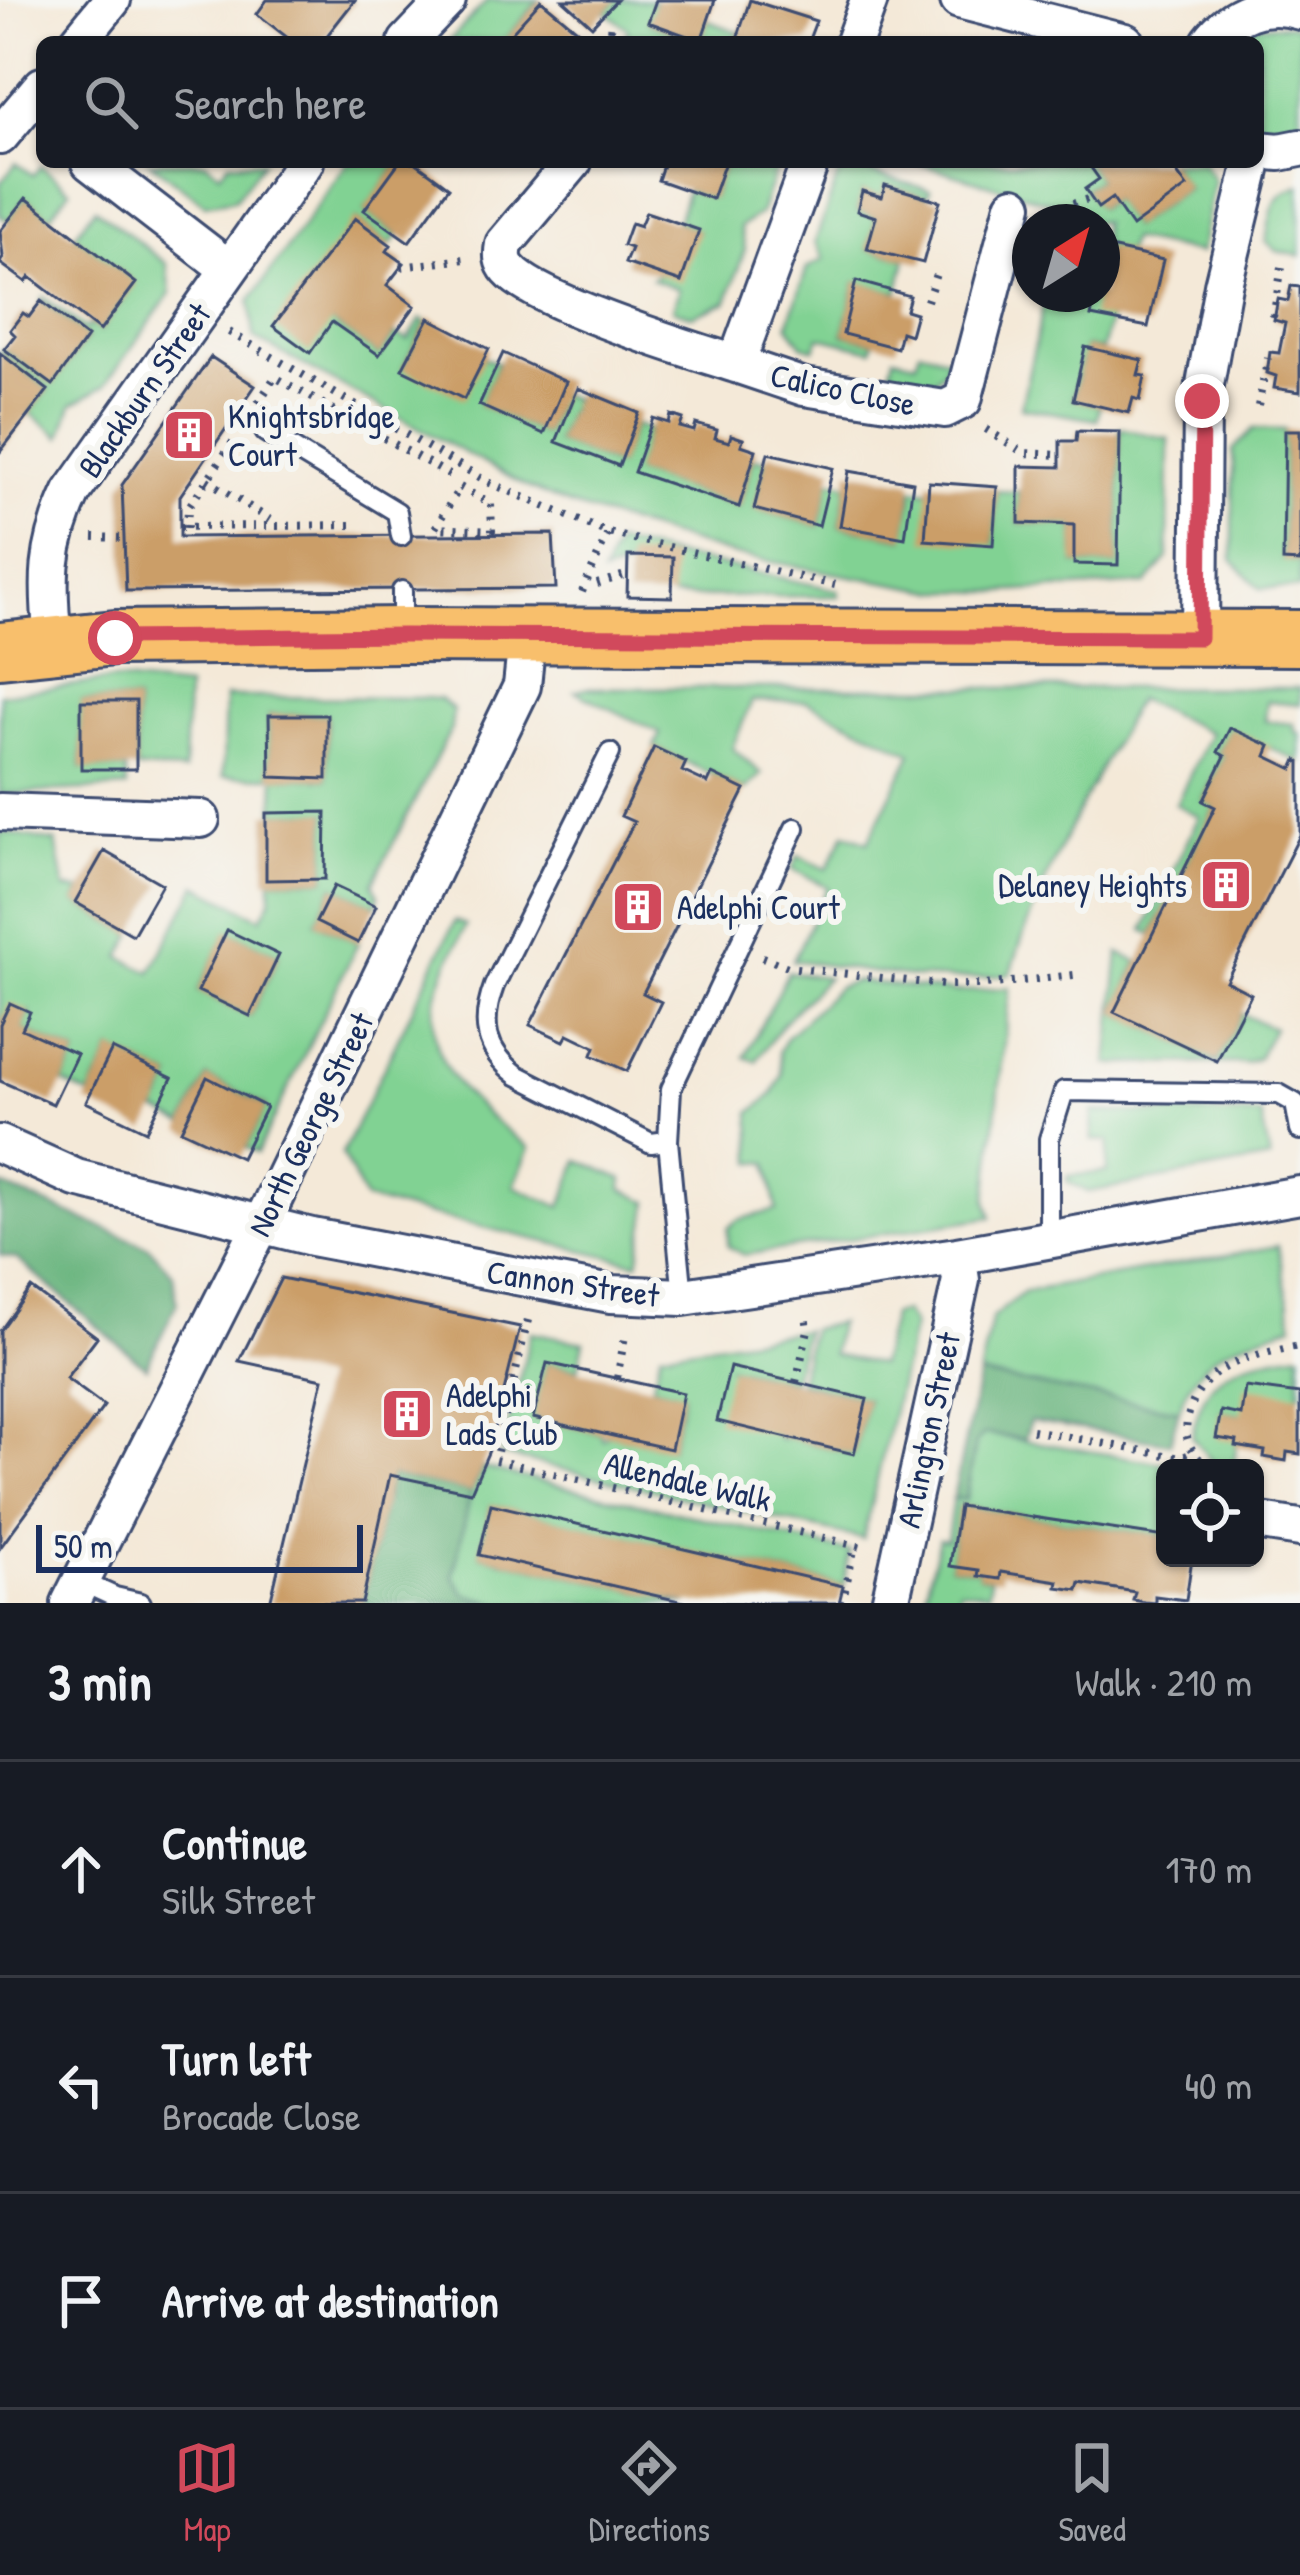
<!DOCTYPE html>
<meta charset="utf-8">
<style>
:root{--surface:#171b24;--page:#242831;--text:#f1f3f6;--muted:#9ea1a6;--line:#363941;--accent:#d1495b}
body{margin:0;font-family:"Patrick Hand",sans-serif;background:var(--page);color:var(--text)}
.controls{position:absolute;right:36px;bottom:36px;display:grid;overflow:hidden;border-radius:18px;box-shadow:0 3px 9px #0004}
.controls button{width:108px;height:108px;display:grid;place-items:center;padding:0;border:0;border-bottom:3px solid var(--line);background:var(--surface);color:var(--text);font:60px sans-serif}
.compass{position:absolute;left:1012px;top:204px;width:108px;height:108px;border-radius:50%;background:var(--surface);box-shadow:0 3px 9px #0004;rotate:37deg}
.scale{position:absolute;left:36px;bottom:30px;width:327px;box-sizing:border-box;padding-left:12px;border:6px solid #1b2f5e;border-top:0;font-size:33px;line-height:42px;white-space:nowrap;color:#1b2f5e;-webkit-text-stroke:9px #f6f6f2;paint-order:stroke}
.stop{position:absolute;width:36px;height:36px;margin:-27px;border:9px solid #d1495b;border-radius:50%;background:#fff}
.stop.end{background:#d1495b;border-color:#fff;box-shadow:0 3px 12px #0008}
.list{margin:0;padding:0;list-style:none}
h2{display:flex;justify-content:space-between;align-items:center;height:156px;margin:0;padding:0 48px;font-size:51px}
h2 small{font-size:39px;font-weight:400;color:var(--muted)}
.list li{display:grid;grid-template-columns:78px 1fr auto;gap:36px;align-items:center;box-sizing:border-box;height:216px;padding:0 48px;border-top:3px solid var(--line)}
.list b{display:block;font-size:45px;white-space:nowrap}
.list p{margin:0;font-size:39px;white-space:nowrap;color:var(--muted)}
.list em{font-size:39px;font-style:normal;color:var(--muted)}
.icon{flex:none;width:66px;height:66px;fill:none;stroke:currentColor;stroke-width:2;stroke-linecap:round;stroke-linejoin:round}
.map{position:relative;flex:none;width:1300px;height:1603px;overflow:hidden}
.search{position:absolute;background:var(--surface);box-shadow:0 3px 9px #0004;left:36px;right:36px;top:36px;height:132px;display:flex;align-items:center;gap:30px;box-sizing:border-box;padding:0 42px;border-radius:18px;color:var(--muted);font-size:45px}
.sheet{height:804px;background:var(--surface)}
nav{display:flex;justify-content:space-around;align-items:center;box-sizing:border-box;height:168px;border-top:3px solid var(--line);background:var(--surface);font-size:33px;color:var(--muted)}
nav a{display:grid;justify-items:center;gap:6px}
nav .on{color:var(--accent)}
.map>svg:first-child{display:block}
.green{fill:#81d293;stroke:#4e8078;stroke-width:3;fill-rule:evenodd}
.forest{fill:#68b47d;stroke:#42726e;stroke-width:3}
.building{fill:#cb9e67}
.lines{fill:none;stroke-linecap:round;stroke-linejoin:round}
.service-casing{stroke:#3c4b70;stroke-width:24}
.minor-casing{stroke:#3c4b70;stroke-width:42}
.primary-casing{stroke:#3c4b70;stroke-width:60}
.path{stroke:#3c4b70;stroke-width:8;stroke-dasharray:3 9;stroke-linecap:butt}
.service{stroke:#fff;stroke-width:18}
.minor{stroke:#fff;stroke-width:36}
.primary{stroke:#f8bf6c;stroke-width:54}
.route{stroke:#d1495b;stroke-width:15}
.labels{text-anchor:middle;stroke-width:12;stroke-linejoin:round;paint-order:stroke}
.street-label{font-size:33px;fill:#1b2f5e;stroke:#f6f6f2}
.poi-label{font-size:33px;fill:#1b2f5e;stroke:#f6f6f2;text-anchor:start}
</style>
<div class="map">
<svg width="1300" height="1603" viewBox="0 0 1300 1603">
<rect width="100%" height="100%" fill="#f6f6f2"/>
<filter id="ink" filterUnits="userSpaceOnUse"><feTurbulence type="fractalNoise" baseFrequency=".00833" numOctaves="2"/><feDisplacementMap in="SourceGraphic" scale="24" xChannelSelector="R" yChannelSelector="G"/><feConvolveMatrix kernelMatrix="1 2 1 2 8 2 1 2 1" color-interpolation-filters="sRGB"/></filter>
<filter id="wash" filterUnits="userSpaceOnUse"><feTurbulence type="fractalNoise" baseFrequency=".004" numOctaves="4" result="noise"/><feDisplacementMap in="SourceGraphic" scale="48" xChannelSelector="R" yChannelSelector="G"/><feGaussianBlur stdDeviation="2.7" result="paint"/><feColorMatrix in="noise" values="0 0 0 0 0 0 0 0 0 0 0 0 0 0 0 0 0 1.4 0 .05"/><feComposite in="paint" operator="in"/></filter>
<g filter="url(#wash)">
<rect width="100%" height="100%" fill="#f4e9d8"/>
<!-- green -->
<path class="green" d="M488,0H539L503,42H448Z
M617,0L656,1L649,23L700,40L708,21L739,32L736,42H624L628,29L606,12Z
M1256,25H1292L1300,29V130L1283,136L1258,133V42H1232Z
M149,162H206L220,173L229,162H263L235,199L205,204Z
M348,162H399L365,210L398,235L391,245L356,219L332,322L379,355L395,334L408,340L421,319L426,322L403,368L485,358L498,363L480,405L544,434L561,394L573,399L556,442L618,466L635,425L649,430L635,472L739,507L754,458L766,460L755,509L819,526L830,480L847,484L840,526L904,538L913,489L929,491L993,544L997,491L1019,492V523L1074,525L1075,564L1118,565L1120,428L1169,439L1168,558L1146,584L1000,592L935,591L733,555L569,505L529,488L254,338L250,301Z
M725,162H778L760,214L740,227L745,249L727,302L692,316L673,309L679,289L652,279L698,231L677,222L687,190L712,198Z
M913,162H1087L1099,179L1085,188L1099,208L1112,198L1132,227L1187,188L1169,162H1202L1214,180L1200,253L1130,239L1126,252L1106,248L1102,266V222H1064L1066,207Z
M16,163L33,175L41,166L70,190L50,217L26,198L8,221L0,215V184Z
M854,168L930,190L927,197L886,185L882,197L862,192L857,211L876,217L868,249L906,259L898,293L856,282L843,334L874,342L872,350L820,337L815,349L802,345L788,325L807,268L824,259L815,242L838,176Z
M1300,185V256L1277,251L1266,241C1271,214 1270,193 1300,185Z
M95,208L167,264L171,293L104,386L72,405L61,437L30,413L48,390L0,353L4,349L53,384L87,337L41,301L43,297L86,329L90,324L100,331L135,283L74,236Z
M1046,294H1096L1110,319L1102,350L1085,347L1073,399L1100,406L1097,420L1021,407Z
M920,350L949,358C936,391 918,388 887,383L894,357L916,362Z
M1253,429L1285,430L1283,560L1300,562V589L1260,588L1233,561V450Z
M616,543L838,590L839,596L672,597L628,566L602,575Z
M113,680L187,688L184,771L136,769V701H82L81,768L126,769L127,788L0,794V694Z
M585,688H1300V704L1267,701L1265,721L1294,724L1295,732L1300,733V762L1230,729L1218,752L1225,756L1203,800L1215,807L1152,934L1144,930L1199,817L1176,804L1210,733L1137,699C1090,789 1040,876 1011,973C941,988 863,970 793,960L828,887L792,869L798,856L827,869L845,833L868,842L912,753L806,701H752L732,748L762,774L745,790L654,747L660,733L575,691Z
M225,697L426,698L440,699L453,710L451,729L373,883L379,895L376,906L334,886L316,922L358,943L257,1153L246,1148L266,1106L207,1077L184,1124L156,1111L172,1078L112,1050L89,1095L63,1083L77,1054L22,1029L30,1012L0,1024V832L56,842L65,889L81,890L75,902L133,935L121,957L151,972L197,885L261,918L271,900V880L325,879L326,813H274L275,777L327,779V715H269L270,777L223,776ZM228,931L279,955L250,1016L198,991Z
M455,921L466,925C455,951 439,977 435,1005C424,1071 484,1114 530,1148L514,1186L561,1207L579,1160L623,1179L622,1189L649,1202L638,1263L365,1200L342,1154Z
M1119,953L1138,962L1115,1012L1217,1061L1241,1014L1273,1028L1258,1058L1246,1063L1108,1064Z
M788,972L827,977L784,1022L756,1061L745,1057Z
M855,981L957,992L1010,988L987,1200L992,1217L744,1255L728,1246V1228L737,1220L777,1210L768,1163L753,1162L751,1113L773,1094L782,1075L779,1051L786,1038L838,987Z
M1093,1112L1261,1115L1270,1159L1088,1192L1067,1181L1068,1176L1107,1172L1109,1141L1092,1140Z
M1278,1246L1293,1324C1235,1347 1202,1345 1179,1410L979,1375L992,1318L1024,1292Z
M904,1312L913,1326L863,1539L501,1455L531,1332L584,1342L578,1369L547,1363L534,1418L600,1433L603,1439L609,1434L671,1448L683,1394L652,1386L661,1352L805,1330L792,1381L730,1367L780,1440L786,1437L854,1454L867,1399L799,1382L811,1329L838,1323L832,1354L879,1365L892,1315Z
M1300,1352V1394L1241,1415L1221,1412L1237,1441L1233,1468H1217L1192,1437C1204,1368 1237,1362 1300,1352Z
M985,1434L1193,1468H1165V1537L959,1506L950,1566L979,1570V1576L990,1578L988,1593L959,1589L957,1603H923L939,1539L947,1540L953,1498L966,1500L976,1442Z
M483,1468L850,1552L843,1586L491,1505L480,1555L688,1603H498L465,1594L453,1576L471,1492Z"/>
<!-- forest -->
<path class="forest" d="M0,1185L149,1247L173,1274L177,1303L146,1367L17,1259L0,1255Z
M979,1375L1179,1410L1170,1443L1030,1421L1025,1439L985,1434L976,1442L965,1500L953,1498Z
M390,1475L471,1492L453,1576L465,1594L498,1603H362Z"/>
<g id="blocks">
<!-- building -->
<path class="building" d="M267,0H355L322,42H293L257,14Z
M541,0L583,35L577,42H503Z
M563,0H617L592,26Z
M656,0H715L701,41L648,22Z
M750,0L816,21L808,42H736Z
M399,162H415L449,187L409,242L364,210Z
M664,162H725L712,199L658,180Z
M1087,162H1169L1187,187L1132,227L1112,198L1098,208L1091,198L1085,189L1099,179Z
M885,185L940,201L923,263L867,249L876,217L857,211L862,191L882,197Z
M26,198L136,283L100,331L30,277L26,282L0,263L3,257L0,231Z
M646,212L699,230L681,282L625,263L631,248L623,245L631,223L640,226Z
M355,218L391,245L387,251L404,263L387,285L415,306L379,355L332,322L310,353L273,326Z
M1106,247L1163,260L1148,327L1091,316L1096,294H1102Z
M856,281L910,296L906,310L916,313L910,335L901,332L897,348L843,334Z
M1291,286L1300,287V392L1274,388L1276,376L1267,373L1270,352L1279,353L1285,323L1274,320L1278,299L1288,301Z
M41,301L87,337L53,385L4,349L15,335L10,330L23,313L29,317Z
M429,318L489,349L464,399L402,369Z
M1085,347L1142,360L1138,375L1145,376L1140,400L1133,398L1129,413L1073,400Z
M0,353L48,390L0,452Z
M503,353L566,382L544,434L479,405Z
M211,357L255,386L180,496V537L553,534L556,588L126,591L122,485Z
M578,388L639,413L619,466L556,442Z
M671,415L683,419L680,427L694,431L696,424L717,430L715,438L729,442L731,435L743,439L741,445L756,450L739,507L634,472L653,418L669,423Z
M1285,430H1300V562L1283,561Z
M1077,431L1120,432L1118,565L1074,564V525L1019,523V466L1060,467V441H1076Z
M768,453L833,468L819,526L754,509Z
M849,471L913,482L905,538L840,526Z
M929,482L997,487L993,545L925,540Z
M628,556L673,557L672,597L627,596Z
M81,701H136V769H81Z
M269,715H327V779L270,777Z
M1230,728L1270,746L1266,756L1293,769L1297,760L1300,762V835L1226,981L1251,994L1217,1061L1114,1012L1215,807L1203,801L1225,756L1218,752Z
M654,747L686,762L682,771L708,783L712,774L745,790L643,993L661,1002L627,1071L592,1055L595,1047L568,1034L564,1041L530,1025L634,822L621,816Z
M326,812L325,879L266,880V813Z
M104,851L162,884L133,935L75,902Z
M334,886L376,906L358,943L316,922Z
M227,930L279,955L250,1016L198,991Z
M10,1003L30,1012L22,1029L77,1054L53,1104L0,1081V1024Z
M112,1049L172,1078L146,1131L86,1102Z
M207,1077L266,1107L241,1158L181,1130Z
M281,1278L520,1327L490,1448L471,1492L390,1475L362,1603H270L323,1379L239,1361Z
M31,1288L97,1337L66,1378L104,1406L0,1548V1331Z
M547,1363L683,1393L671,1449L533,1418Z
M730,1367L867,1399L854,1454L717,1421Z
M1245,1387L1300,1394V1454L1287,1452L1286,1461L1264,1457L1265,1451L1236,1446L1237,1441L1216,1438L1221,1411L1241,1415Z
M491,1504L843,1586L839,1603H688L479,1555Z
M959,1506L1165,1537V1558H1192L1186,1600L1155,1596V1603L1144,1602L1133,1600L1135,1592L1080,1583L1078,1590L1057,1587L1058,1581L1001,1572L1000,1579L978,1576L979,1570L950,1566Z"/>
</g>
</g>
<g filter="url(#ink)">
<use href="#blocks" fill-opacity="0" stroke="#3c4b70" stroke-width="3"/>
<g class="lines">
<!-- service casing -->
<g class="service-casing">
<path id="service" d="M265,432L397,512L401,536
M402,591V628
M610,753L494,986C480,1024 485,1050 517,1075L651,1143L668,1141
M1049,1239V1139L1064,1091L1279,1094L1295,1103L1300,1130
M683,1297L668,1141L671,1089L795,828
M80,1581L115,1597L141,1603"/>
</g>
<!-- minor casing -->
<g class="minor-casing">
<path id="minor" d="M959,0L1125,42
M78,42L112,0
M407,42L447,0
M854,42L869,0
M1210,42C1232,13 1264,0 1300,11
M0,136L42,86
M1258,150L1280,152L1300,148
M90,162L229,269
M573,162L504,244C502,255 502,262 509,270C538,303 689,349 736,364
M810,162L736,364L804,387L945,409L963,400L1014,205
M1200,638L1202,401L1223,285L1253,162
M53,642C47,582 46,547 72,492L305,162
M0,812L201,819
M0,1144L76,1178L312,1237L611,1294L683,1297L957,1256L1300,1195
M1255,1521L1300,1528
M70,1603L261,1225L522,686L527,638
M890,1603L961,1280L957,1256"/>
</g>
<!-- primary casing -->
<g class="primary-casing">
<path id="primary" d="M0,650L115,638L403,635L1300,638"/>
</g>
<!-- path -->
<path class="path" d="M609,42L611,21
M1050,211L1091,198
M401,267L465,259
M927,301L938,268
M1273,317L1282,267
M229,332L488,482L608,533L835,585
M258,403L275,377L455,478
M1258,406L1268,358
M986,429L1024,453L1060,455
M207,480L277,524
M460,487L491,504L492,531L435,528Z
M180,527L358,525
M187,528L188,508L237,436
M93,537L124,538
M597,584L628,574
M582,592L608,533
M762,957L788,967L943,985H985L1074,975
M528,1320L495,1460L862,1547
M617,1378L625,1336
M796,1382L808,1330L806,1314
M1032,1430L1181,1458L1192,1453
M1208,1468C1189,1449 1181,1437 1190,1410C1205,1362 1256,1354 1300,1346
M842,1603L855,1546"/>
<!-- service -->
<use href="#service" class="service"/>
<!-- minor -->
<use href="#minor" class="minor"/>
<!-- primary -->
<use href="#primary" class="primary"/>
</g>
</g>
<g class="lines" filter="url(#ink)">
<!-- route -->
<path class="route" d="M115,638L403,635L1200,638L1202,401"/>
</g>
<!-- icons -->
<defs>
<g id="building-square" transform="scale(2.7)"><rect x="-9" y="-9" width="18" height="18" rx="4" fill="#d1495b" stroke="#f6f6f2"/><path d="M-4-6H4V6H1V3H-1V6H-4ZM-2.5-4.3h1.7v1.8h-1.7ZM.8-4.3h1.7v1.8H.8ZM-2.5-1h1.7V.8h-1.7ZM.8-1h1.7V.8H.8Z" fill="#fff"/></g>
</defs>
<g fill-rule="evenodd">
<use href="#building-square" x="189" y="435"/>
<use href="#building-square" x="1226" y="885"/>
<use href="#building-square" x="638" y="907"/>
<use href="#building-square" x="407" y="1414"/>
</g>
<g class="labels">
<!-- street labels -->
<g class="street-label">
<text transform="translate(843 389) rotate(12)" y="12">Calico Close</text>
<text transform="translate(144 390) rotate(-55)" y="12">Blackburn Street</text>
<text transform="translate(310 1124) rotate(-64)" y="12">North George Street</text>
<text transform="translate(573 1283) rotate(8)" y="12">Cannon Street</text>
<text transform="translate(928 1430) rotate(-78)" y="12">Arlington Street</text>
<text transform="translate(688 1481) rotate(13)" y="12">Allendale Walk</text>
</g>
<!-- poi labels -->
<g class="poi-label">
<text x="228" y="428">Knightsbridge<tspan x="228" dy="38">Court</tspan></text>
<text x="1187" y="897" text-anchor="end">Delaney Heights</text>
<text x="677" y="919">Adelphi Court</text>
<text x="446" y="1407">Adelphi<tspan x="446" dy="38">Lads Club</tspan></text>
</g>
</g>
</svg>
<div class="controls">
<button><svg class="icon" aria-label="locate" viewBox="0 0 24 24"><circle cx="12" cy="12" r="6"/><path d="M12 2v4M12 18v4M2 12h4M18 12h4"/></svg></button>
</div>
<svg class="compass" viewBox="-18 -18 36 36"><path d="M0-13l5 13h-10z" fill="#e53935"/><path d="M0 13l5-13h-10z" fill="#9ea1a6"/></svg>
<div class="scale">50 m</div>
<div class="stop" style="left:115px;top:638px"></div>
<div class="stop end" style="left:1202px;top:401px"></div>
<div class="search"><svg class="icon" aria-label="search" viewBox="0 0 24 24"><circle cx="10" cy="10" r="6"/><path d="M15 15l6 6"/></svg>Search here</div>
</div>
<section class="sheet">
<h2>3 min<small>Walk · 210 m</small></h2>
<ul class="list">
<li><svg class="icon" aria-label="ahead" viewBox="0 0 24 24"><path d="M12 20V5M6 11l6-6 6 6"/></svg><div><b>Continue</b><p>Silk Street</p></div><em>170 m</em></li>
<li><svg class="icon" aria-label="left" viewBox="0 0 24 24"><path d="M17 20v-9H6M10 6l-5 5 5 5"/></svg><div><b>Turn left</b><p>Brocade Close</p></div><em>40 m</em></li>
<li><svg class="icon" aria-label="arrive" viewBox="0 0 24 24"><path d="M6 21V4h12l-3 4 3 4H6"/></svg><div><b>Arrive at destination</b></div></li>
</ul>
</section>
<nav>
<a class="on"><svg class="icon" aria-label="map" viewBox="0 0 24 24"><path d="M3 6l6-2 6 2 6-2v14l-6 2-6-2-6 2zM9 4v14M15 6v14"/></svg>Map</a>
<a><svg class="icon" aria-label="directions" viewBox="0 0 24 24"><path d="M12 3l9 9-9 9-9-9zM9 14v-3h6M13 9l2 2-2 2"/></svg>Directions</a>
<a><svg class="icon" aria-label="saved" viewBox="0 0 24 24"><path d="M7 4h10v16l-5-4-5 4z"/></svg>Saved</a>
</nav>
